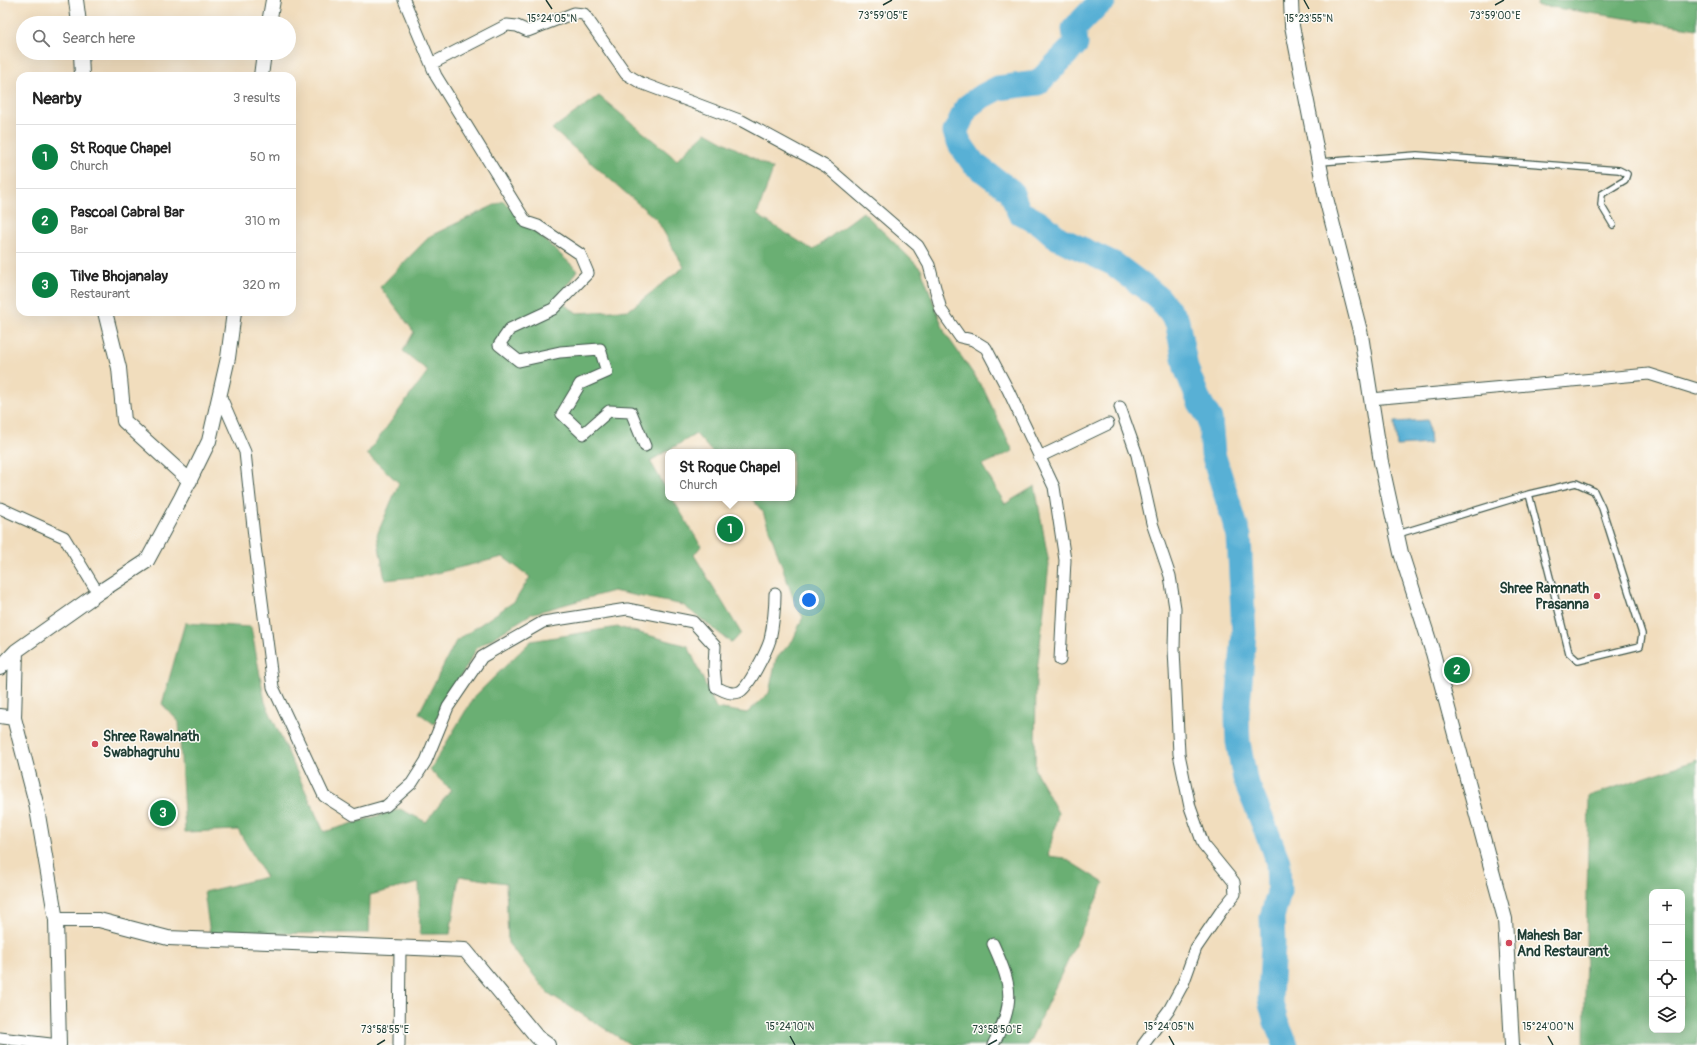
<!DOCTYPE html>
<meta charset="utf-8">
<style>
:root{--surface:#fff;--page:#f2f2f2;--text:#222;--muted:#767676;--line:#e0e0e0;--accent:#0b8043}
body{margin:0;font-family:Pangolin,sans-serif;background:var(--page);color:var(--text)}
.controls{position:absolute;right:12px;bottom:12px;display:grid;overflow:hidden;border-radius:8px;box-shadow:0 4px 16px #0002}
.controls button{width:36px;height:36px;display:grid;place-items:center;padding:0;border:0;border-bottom:1px solid var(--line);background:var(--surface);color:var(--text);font:20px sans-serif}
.you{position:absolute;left:809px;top:600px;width:14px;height:14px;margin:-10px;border:3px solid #fff;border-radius:50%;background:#1a73e8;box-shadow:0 0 0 6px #1a73e833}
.badge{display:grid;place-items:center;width:26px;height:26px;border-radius:50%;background:var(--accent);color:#fff;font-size:13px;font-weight:700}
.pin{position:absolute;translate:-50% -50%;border:2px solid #fff;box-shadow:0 1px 4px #0006}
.popup{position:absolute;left:665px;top:449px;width:130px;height:52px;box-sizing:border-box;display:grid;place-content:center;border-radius:8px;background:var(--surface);filter:drop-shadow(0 1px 3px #0005);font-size:13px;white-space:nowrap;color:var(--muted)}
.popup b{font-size:15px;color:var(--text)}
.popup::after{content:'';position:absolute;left:50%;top:100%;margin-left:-8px;border:8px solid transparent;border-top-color:var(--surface)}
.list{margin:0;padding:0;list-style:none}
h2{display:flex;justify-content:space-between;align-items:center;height:52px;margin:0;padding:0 16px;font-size:17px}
h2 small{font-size:13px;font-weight:400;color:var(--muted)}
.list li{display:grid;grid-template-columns:26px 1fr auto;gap:12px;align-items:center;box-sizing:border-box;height:64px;padding:0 16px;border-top:1px solid var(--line)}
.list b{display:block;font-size:15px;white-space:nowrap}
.list p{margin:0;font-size:13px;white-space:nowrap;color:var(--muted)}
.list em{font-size:13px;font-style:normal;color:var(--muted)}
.icon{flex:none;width:22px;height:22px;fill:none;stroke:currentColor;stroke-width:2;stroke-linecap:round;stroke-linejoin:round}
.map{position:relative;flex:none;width:1697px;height:1045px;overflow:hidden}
.search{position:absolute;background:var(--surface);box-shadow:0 4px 16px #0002;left:16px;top:16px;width:280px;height:44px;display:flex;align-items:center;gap:10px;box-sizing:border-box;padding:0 14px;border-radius:22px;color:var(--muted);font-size:15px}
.panel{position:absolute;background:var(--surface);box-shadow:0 4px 16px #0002;left:16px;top:72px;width:280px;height:244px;border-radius:12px}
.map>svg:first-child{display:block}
.forest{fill:#6baf73;stroke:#457654;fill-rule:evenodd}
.water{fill:#58b0d5;stroke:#3c7684}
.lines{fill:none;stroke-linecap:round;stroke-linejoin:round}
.river{stroke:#58b0d5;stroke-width:25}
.service-casing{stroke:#3e5549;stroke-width:8}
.minor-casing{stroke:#3e5549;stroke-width:13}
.tertiary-casing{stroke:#3e5549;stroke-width:16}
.service{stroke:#fff;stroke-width:5.5}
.minor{stroke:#fff;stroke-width:11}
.tertiary{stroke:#fff;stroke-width:14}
.ticks{fill:none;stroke:#1f3d34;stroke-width:1.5}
.poi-dot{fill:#d1495b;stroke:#fdfcf7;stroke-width:1.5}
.labels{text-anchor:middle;stroke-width:3;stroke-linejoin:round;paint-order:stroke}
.poi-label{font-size:14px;font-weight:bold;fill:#1f3d34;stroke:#fdfcf7;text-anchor:start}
.ticks-label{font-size:10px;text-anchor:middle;fill:#1f3d34;stroke:#fdfcf7;stroke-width:3;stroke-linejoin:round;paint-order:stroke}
</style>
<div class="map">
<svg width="1697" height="1045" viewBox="0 0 1697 1045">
<rect width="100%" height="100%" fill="#fdfcf7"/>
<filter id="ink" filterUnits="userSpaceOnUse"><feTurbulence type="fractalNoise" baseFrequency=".025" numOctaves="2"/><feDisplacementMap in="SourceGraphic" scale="8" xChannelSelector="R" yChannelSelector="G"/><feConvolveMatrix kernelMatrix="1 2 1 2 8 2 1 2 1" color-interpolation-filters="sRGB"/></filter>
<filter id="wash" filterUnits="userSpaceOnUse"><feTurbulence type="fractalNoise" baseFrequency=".012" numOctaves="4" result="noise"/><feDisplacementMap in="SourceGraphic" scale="16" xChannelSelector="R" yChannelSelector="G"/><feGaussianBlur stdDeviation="0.9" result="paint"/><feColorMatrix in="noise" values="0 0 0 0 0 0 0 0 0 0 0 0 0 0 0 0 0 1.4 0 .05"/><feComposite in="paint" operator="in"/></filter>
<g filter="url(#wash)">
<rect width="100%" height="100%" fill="#f1ddbd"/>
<!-- forest -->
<path class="forest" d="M1538,0H1697V29L1537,5Z
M599,96L677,160L706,132L773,169L757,215L813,250L863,212L921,269L945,333L983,388L1013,451L982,465L1005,504L1035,486L1049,564L1036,680L1035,770L1058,813L1048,856L1064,858L1104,883L1028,1045H631L548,993L508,943L506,883L459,876L450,934H420L419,883L370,895L369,933L210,934L204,892L266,877L238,830L185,832L179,722L162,704L185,623L251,627L265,702L324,832L400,809L426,822L451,790L430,770L474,697L531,641L618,627L688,646L716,708L747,713L769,693L776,659L793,640L803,617L796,606L763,512L751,498H792V452H712L696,434L650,461L668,492V498H672L701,546L694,555L741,633L732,643L683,605L613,591L531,614L477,648L434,724L419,713L456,641L515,601L530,577L503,557L424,576L385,580L377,535L399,483L367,454L428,371L403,351L414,332L380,287L430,236L503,201L577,270L558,300L577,313L629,310L684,267L657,220L552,129Z
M1697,760V1045H1584L1589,796ZM1652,892H1682V1030H1652Z"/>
<!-- water -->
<path class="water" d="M1428,420L1430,444L1397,446L1395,422Z"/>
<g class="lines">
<!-- river -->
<path class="river" d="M1104,0L1097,5L1074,29L1076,44L1038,83L998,88L979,98L967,107L955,132L960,144L974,164L1011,191L1019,212L1043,225L1058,238L1114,264L1159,298L1177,321L1186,368L1199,401L1210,419L1213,454L1239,536L1244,634L1237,716L1238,742L1245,779L1264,825L1278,862L1279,893L1272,917L1273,944L1270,999L1276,1022L1286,1045"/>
</g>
</g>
<g filter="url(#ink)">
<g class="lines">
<!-- service casing -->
<g class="service-casing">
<path id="service" d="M1320,162L1417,155L1619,170L1627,174L1625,180L1602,194L1601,205L1613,225
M1398,534L1529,494L1576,483L1594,491L1602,508L1642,634L1640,646L1578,661L1569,653L1529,494"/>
</g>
<!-- minor casing -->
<g class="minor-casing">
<path id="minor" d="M404,0L436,76L526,222L538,226L580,254L588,273L553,309L510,329L499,345L519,361L560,352L600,349L607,372L580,384L562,414L583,434L609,411L631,412L645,446
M431,64L507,25L517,26L528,31L574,13L584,14L626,74L641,83L742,121L827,167L918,246L929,265L941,310L960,337L973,340L986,348L1008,390L1054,487L1065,560L1060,660
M220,395L245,452L255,546L273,687L324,796L354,815L386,806L412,783L426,761L448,707L482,657L543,622L627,609L693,622L715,646L714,667L716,687C724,691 731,695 739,692C748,689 767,650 770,640C773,625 775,610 775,594
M1371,399L1649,374L1697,389
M1120,407L1137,455L1152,523L1170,576L1175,608L1174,649L1179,754L1190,807L1203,844L1234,882L1235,894L1222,910L1196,948L1183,984L1169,1010L1143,1045
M1039,457L1108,424
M0,508L64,537L98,593
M993,944C1013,988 1015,1002 993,1045
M0,1038L59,1045
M399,1045L400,948"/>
</g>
<!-- tertiary casing -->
<g class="tertiary-casing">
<path id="tertiary" d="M76,0L79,23
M1291,0L1292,26L1326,198L1361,335L1381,462L1401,553L1433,653L1505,919L1512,1045
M269,23L273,0
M81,53L82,76
M261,76L264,53
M105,312L119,368L124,421L190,481
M16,651L14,718L36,803L56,920L59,1045
M0,668L16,651L98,593L147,561L181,498L209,441L228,358L234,312
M0,716L14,718
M56,920H99L168,938L465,950L537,1037L548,1045"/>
</g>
<!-- service -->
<use href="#service" class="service"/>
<!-- minor -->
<use href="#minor" class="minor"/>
<!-- tertiary -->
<use href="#tertiary" class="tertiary"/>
</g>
</g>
<!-- ticks -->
<path class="ticks" d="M546,0L552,9M1304,0L1309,9M883,5L892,0M1495,5L1504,0M790,1036L795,1045M1169,1036L1174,1045M1548,1036L1553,1045M377,1045L385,1040M988,1045L997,1040"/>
<!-- markers -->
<g class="poi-dot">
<circle cx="1597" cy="596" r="4"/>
<circle cx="95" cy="744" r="4"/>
<circle cx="1509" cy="943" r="4"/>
</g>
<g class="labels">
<!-- poi labels -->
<g class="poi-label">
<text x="1589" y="593" text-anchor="end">Shree Ramnath<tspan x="1589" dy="16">Prasanna</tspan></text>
<text x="103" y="741">Shree Rawalnath<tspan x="103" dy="16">Swabhagruhu</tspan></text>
<text x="1517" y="940">Mahesh Bar<tspan x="1517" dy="16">And Restaurant</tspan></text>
</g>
</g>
<g class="ticks-label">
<text x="883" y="19">73°59'05"E</text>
<text x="1495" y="19">73°59'00"E</text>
<text x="552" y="22">15°24'05"N</text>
<text x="1309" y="22">15°23'55"N</text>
<text x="790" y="1030">15°24'10"N</text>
<text x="1169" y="1030">15°24'05"N</text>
<text x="1548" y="1030">15°24'00"N</text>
<text x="385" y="1033">73°58'55"E</text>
<text x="997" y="1033">73°58'50"E</text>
</g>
</svg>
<div class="controls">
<button>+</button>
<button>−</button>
<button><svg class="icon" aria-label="locate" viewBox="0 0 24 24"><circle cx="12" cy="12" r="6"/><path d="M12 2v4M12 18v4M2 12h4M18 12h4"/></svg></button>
<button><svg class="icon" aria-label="layers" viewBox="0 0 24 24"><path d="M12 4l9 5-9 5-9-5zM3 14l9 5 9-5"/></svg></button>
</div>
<div class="you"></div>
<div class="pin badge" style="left:730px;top:529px">1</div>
<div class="popup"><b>St Roque Chapel</b>Church</div>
<div class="pin badge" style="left:1457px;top:670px">2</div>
<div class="pin badge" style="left:163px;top:813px">3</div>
<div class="search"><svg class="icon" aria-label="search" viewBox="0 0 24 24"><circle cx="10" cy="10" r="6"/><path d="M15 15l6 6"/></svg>Search here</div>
<section class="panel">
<h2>Nearby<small>3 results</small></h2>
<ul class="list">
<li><span class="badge">1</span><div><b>St Roque Chapel</b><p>Church</p></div><em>50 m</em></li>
<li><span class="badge">2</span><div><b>Pascoal Cabral Bar</b><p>Bar</p></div><em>310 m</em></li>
<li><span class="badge">3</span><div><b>Tilve Bhojanalay</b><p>Restaurant</p></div><em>320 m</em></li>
</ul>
</section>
</div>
